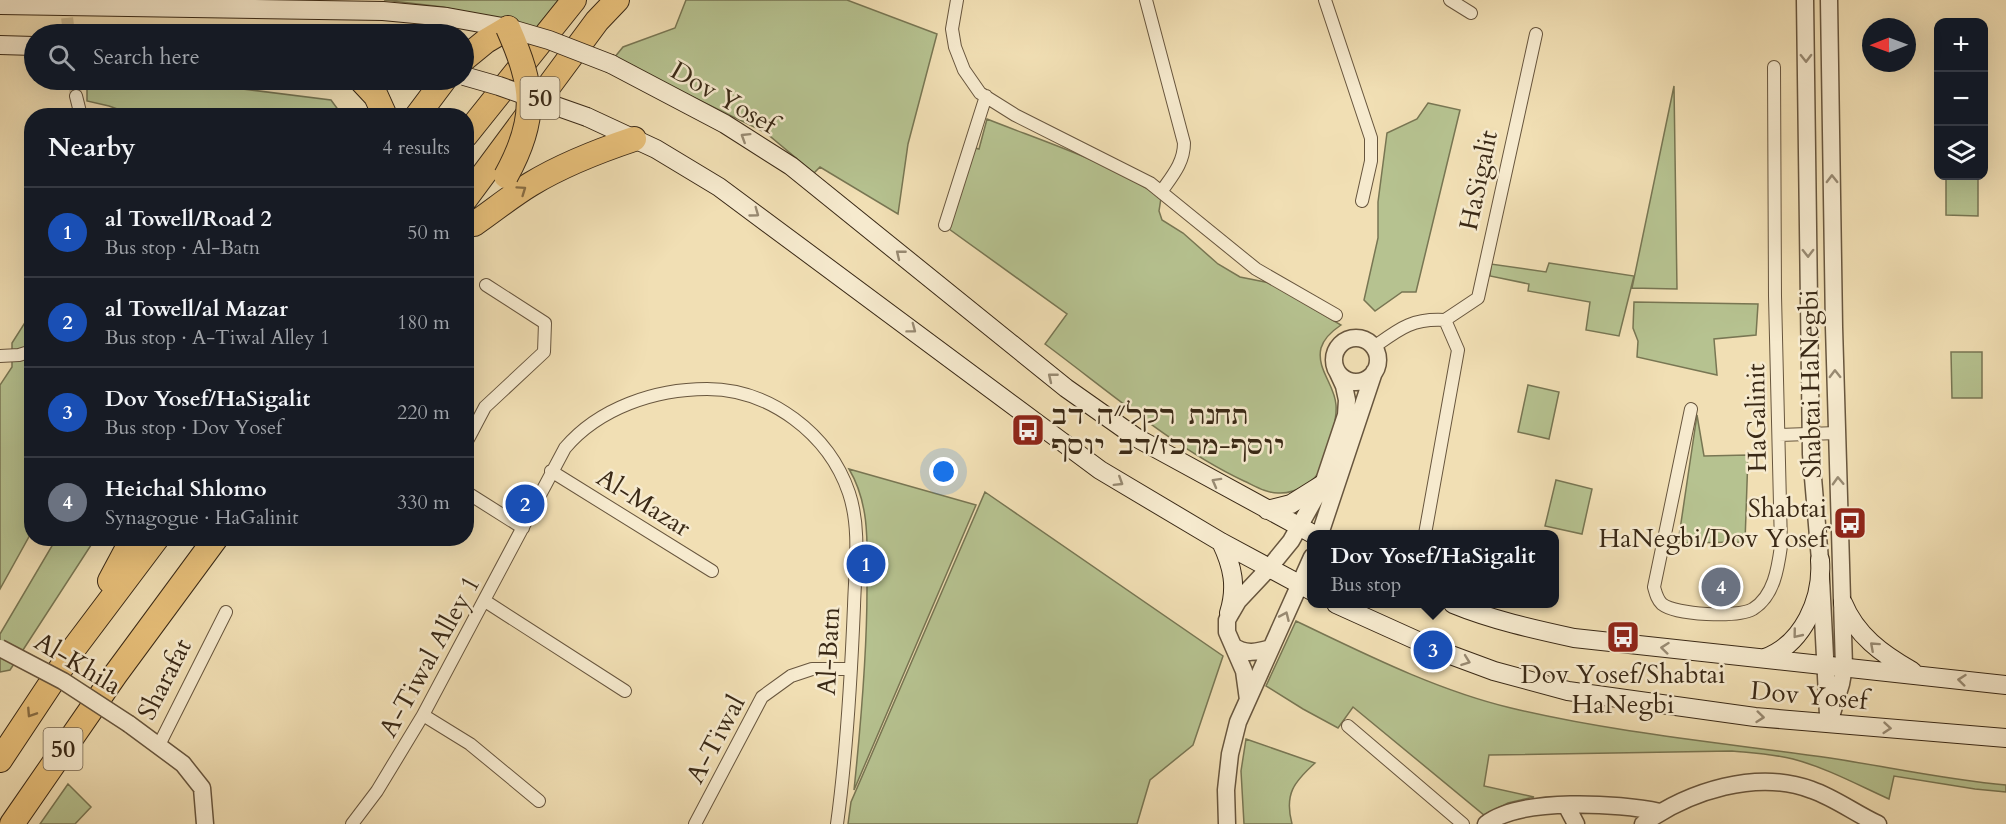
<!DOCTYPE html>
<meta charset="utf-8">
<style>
:root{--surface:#171b24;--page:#20242c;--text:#f1f3f6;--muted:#9ea1a6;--line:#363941;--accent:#1a73e8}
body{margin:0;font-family:Cardo,"Frank Ruhl Libre",serif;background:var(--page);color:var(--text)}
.controls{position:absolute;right:18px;top:18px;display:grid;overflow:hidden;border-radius:12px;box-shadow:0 6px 24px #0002}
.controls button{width:54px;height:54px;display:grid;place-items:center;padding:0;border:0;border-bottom:2px solid var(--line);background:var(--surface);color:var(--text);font:30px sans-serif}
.compass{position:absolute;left:1862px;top:18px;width:54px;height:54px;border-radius:50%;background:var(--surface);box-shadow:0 6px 24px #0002;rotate:269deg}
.you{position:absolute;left:944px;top:472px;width:21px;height:21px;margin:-15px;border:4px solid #fff;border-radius:50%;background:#1a73e8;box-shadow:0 0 0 9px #1a73e833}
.badge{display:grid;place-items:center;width:39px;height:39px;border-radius:50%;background:var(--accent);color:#fff;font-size:20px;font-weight:700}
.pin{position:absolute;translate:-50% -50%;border:3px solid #fff;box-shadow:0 2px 6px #0006}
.popup{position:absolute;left:1307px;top:530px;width:252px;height:78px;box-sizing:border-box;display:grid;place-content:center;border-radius:12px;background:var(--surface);filter:drop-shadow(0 2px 4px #0005);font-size:20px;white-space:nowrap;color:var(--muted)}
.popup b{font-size:22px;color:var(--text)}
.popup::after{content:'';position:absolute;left:50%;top:100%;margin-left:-12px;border:12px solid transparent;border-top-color:var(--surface)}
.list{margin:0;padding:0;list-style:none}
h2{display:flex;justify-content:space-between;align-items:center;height:78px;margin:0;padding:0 24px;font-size:26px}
h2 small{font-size:20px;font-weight:400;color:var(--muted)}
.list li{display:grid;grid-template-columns:39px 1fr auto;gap:18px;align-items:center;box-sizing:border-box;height:90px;padding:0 24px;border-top:2px solid var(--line)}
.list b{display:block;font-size:22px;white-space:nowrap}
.list p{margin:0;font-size:20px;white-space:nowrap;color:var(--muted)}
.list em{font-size:20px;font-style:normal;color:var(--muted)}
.icon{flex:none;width:33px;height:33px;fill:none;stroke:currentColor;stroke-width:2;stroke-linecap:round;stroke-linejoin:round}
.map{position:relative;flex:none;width:2006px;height:824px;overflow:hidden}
.search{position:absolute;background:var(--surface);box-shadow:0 6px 24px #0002;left:24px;top:24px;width:450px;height:66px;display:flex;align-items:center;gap:15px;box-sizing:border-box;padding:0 21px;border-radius:33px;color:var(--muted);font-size:22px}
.panel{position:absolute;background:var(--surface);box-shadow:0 6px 24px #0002;left:24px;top:108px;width:450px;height:438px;border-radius:24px}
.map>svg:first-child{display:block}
.green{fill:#b6c290;stroke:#787653;stroke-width:1.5}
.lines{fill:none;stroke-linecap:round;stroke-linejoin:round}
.minor-tunnel{stroke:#ccbb94;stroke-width:12;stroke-dasharray:12 6;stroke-linecap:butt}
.minor-casing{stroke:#68563e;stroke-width:14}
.tertiary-casing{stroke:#68563e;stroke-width:19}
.secondary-casing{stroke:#3a2916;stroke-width:20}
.motorway-casing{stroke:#3a2916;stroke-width:26}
.minor{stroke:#f6eace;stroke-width:12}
.tertiary{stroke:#f6eace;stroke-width:16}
.secondary{stroke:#f6eace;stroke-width:18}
.motorway{stroke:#e8c07a;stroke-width:24}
.tertiary-bridge-casing{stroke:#68563e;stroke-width:19;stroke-linecap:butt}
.secondary-bridge-casing{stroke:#3a2916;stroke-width:20;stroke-linecap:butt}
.motorway-bridge-casing{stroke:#3a2916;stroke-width:26;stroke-linecap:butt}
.tertiary-bridge{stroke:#f6eace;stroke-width:16}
.secondary-bridge{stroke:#f6eace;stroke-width:18}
.motorway-bridge{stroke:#e8c07a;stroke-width:24}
.oneway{stroke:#988a72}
.oneway2{stroke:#886d43}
.labels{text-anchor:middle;stroke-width:5;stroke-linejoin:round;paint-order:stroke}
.shield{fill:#f6eace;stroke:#72634d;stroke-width:1.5}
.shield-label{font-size:24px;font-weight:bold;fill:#3a2916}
.street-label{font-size:26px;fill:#3a2916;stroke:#f6eace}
.poi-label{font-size:26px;fill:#3a2916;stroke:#f6eace;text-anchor:start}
</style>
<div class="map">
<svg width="2006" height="824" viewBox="0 0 2006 824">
<rect width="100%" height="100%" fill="#f1dfb4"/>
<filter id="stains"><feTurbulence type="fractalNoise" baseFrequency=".00333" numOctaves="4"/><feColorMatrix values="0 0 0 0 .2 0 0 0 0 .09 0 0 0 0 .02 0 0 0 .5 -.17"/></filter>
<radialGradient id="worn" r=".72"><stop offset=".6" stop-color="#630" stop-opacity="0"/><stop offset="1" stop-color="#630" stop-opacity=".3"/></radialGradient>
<!-- green -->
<path class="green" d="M384,0H559L536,28L443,7Z
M686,0H847L937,34L908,144L898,214L820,167L814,173L766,133L614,58L623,47L675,28Z
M87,80H171L331,100L342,115H134L109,106L87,101Z
M1674,86L1677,289L1632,288Z
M1428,103L1460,110L1416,292H1402L1375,311L1364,300L1378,238V202L1387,133L1417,119Z
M987,119C1042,141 1113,163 1161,198L1159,211L1162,220L1183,233L1218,264L1240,277L1270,283L1341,325C1332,331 1324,338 1321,348C1316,369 1335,385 1336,405C1337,417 1334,428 1331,440C1328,448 1327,459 1323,467C1314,482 1297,494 1278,493C1266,493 1255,486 1244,481C1174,448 1107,390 1045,344L1067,314L949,229L971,147L979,149Z
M1946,176H1978V216L1946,215Z
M1549,263L1634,276L1619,336L1586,330L1590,302L1528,291L1529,284L1490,276L1491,264L1546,272Z
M1634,302L1758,304L1756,335L1714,339L1717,375L1637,357L1638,341L1633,328Z
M31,313V533L0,589V385L12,367V343Z
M1951,352H1982V398H1952Z
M1528,385L1559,392L1549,439L1518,432Z
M1697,415L1704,456L1748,455L1745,542L1678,543Z
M849,469L976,505L854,790C861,723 867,657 867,589C867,548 871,506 849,469Z
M1556,480L1592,489L1582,534L1545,526Z
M985,492L1223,656L1193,745L1150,780L1137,824H848L851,802Z
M56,539H95L10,670L0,672V634Z
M1296,621C1365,654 1436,690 1511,708C1616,733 1724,743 1830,758C1889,767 1947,780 2006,785V792L1975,789L1894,776L1889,799C1858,785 1827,768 1793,759C1773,754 1753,753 1732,751L1489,755L1484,786L1534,797L1508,803L1484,815L1353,707L1338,728L1303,709L1266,686Z
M1246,739L1315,763C1294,782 1284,794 1292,824H1244L1241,771Z
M68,784L91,807L75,824H40Z"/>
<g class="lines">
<!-- minor-tunnel -->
<path class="minor-tunnel" d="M65,0L69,34
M74,80L76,96"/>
<!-- minor casing -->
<g class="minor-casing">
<path id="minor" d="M957,0L952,29L955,47L964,70L980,93L1015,115L1150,183L1256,269L1336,315
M1146,0L1184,143C1184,163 1172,176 1161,192
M1325,0L1371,138V161L1362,201
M1450,0L1471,13
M76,96L81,116
M945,225L986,96
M1374,347C1399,329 1412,318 1445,320
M0,356L19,355L32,351
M1691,409L1654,587C1656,594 1657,599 1662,604C1676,615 1737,618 1753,609C1774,596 1778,568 1781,546L1775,296L1774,67
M1779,435L1837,433
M466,443L485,407L544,352L545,323L486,285
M551,471L712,571
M466,492L523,528
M1425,534L1458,350L1445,320L1478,298L1536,34
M485,601L625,691
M423,715L470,744L539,801
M1348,726L1463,824
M159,745L226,612
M352,824L377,791L423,715L565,448C599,408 655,389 707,389C770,389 829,434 849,493C861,529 855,569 854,606C851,678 847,752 837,824
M695,824L762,697L791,676L812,669H851"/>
</g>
<!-- tertiary casing -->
<g class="tertiary-casing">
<path id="tertiary" d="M1805,0L1811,454L1820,560L1828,715
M1334 360a22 22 0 1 1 44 0a22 22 0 1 1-44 0Z
M1320,534L1374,372
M1233,646C1245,655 1258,652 1271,648
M1248,700L1244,671L1227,632V620L1238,601L1269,568L1291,541L1323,484L1346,415L1347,400L1344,386L1338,373
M1829,723L1841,684L1844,667L1834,327L1829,0
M129,724L183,764L202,788L205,824
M1566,805L1576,824
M1227,824L1226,790L1230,754L1238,722L1312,557
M1486,824C1521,797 1618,803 1660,812
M1643,824C1689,791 1757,769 1812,790C1835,798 1856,814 1878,824"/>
</g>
<!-- secondary casing -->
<g class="secondary-casing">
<path id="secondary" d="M0,5L383,11L447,17L508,28
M0,45L34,46
M611,64L725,124L791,166L1066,388L1137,438L1313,534
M587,117L656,149L719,187L1100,470L1221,542L1312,591
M1267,510L1291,504L1323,484
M1221,542C1233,567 1237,587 1229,613
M1843,603C1856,635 1882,654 1912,671
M1336,604L1440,651L1494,671L1568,691L1755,717L2006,738
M1453,604C1492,620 1533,629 1574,638L2006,685
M1765,658C1803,644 1823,599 1820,560"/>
</g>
<!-- motorway casing -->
<g class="motorway-casing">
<path id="motorway" d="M464,59L486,41L508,28
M361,80L376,96L385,116
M417,116L444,80
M466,135L574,0
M466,198L597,21L617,0
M474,224C493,211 511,196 531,184C564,164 598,151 634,139
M110,581L133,538
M0,760L75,647L157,538
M12,824L115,675L216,538"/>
</g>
<!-- minor -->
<use href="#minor" class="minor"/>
<!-- tertiary -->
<use href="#tertiary" class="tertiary"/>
<!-- secondary -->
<use href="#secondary" class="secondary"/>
<!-- motorway -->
<use href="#motorway" class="motorway"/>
<!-- tertiary-bridge casing -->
<g class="tertiary-bridge-casing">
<path id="tertiary-bridge" d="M0,648L63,681L129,724"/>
</g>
<!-- secondary-bridge casing -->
<g class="secondary-bridge-casing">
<path id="secondary-bridge" d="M508,28L549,40L611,64
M464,76L499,86L587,117"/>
</g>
<!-- motorway-bridge casing -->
<g class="motorway-bridge-casing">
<path id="motorway-bridge" d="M506,176C538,118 534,87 508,28"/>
</g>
<!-- tertiary-bridge -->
<use href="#tertiary-bridge" class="tertiary-bridge"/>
<!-- secondary-bridge -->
<use href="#secondary-bridge" class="secondary-bridge"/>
<!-- motorway-bridge -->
<use href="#motorway-bridge" class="motorway-bridge"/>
</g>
<!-- one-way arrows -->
<defs><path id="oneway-chevron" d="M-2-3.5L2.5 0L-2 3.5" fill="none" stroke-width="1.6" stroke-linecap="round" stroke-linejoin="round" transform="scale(1.5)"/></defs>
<g class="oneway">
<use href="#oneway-chevron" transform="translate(1806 58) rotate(89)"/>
<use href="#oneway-chevron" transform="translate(745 137) rotate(-148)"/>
<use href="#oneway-chevron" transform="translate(1832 179) rotate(-91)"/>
<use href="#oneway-chevron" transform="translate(755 213) rotate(36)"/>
<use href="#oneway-chevron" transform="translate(1808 253) rotate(89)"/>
<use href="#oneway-chevron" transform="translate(900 254) rotate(-141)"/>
<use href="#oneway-chevron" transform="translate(912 329) rotate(37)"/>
<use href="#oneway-chevron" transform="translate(1835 374) rotate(-91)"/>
<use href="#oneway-chevron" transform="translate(1052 377) rotate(-141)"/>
<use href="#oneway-chevron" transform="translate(1838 481) rotate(-92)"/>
<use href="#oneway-chevron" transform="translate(1119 482) rotate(32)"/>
<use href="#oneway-chevron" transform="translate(1216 482) rotate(-151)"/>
<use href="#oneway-chevron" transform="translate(1285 616) rotate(-66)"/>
<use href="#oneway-chevron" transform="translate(1797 634) rotate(129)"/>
<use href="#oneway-chevron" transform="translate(1874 646) rotate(-138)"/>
<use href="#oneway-chevron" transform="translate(1665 648) rotate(-174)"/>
<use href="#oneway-chevron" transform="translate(1466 661) rotate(20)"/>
<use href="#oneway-chevron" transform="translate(1962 680) rotate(-174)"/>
<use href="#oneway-chevron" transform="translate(1760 717) rotate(6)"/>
<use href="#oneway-chevron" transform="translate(1887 728) rotate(5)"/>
</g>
<g class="oneway2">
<use href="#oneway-chevron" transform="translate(522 190) rotate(-35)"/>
<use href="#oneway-chevron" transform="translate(31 713) rotate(123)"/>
</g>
<!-- icons -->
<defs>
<g id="bus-square" transform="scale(1.725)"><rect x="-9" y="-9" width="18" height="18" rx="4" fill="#8f2418" stroke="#f6eace"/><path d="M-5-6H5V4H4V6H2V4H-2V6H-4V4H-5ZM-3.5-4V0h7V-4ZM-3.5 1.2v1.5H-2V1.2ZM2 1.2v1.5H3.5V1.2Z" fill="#fff"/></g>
</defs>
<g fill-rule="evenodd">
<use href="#bus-square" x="1028" y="430"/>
<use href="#bus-square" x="1850" y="523"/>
<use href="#bus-square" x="1623" y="637"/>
</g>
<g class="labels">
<!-- shield labels -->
<g class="shield">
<rect x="520.5" y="77" width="39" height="42" rx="4.5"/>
<rect x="43.5" y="728" width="39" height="42" rx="4.5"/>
</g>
<g class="shield-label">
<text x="540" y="106">50</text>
<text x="63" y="757">50</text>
</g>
<!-- street labels -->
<g class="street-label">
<text transform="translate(724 97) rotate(30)" y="9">Dov Yosef</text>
<text transform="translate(1478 180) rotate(-78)" y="9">HaSigalit</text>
<text transform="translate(1810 384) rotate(-91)" y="9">Shabtai HaNegbi</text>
<text transform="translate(1756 418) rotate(-91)" y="9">HaGalinit</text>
<text transform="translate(644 502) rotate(32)" y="9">Al-Mazar</text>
<text transform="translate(828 651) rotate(-87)" y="9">Al-Batn</text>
<text transform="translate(429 656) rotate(-61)" y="9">A-Tiwal Alley 1</text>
<text transform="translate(78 663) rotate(31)" y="9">Al-Khila</text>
<text transform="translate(164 679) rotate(-63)" y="9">Sharafat</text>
<text transform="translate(1809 695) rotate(5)" y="9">Dov Yosef</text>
<text transform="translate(715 739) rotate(-62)" y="9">A-Tiwal</text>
</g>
<!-- poi labels -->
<g class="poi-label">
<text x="1051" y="424">תחנת רקל״ה דב<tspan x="1051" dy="30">יוסף-מרכז/דב יוסף</tspan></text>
<text x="1827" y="517" text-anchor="end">Shabtai<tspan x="1827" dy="30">HaNegbi/Dov Yosef</tspan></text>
<text x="1623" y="683" text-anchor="middle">Dov Yosef/Shabtai<tspan x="1623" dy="30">HaNegbi</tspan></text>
</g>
</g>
<rect width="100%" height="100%" filter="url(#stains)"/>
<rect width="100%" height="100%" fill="url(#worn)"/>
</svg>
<div class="controls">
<button>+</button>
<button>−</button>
<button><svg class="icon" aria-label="layers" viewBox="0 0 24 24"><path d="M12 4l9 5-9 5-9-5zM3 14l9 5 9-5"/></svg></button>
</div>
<svg class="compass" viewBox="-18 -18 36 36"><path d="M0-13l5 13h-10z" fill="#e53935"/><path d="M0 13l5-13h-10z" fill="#9ea1a6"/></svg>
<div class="you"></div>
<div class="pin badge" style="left:866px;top:564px;background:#1a4fb4">1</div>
<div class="pin badge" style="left:525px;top:504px;background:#1a4fb4">2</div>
<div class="pin badge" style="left:1433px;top:650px;background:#1a4fb4">3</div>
<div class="popup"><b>Dov Yosef/HaSigalit</b>Bus stop</div>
<div class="pin badge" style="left:1721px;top:587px;background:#6b7280">4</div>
<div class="search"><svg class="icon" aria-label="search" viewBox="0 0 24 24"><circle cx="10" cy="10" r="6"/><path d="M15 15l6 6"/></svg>Search here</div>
<section class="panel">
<h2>Nearby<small>4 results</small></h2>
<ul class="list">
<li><span class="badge" style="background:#1a4fb4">1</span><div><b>al Towell/Road 2</b><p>Bus stop · Al-Batn</p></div><em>50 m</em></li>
<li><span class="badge" style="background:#1a4fb4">2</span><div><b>al Towell/al Mazar</b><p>Bus stop · A-Tiwal Alley 1</p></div><em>180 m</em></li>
<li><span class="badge" style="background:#1a4fb4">3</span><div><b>Dov Yosef/HaSigalit</b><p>Bus stop · Dov Yosef</p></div><em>220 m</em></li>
<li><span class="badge" style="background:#6b7280">4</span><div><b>Heichal Shlomo</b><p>Synagogue · HaGalinit</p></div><em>330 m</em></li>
</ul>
</section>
</div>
